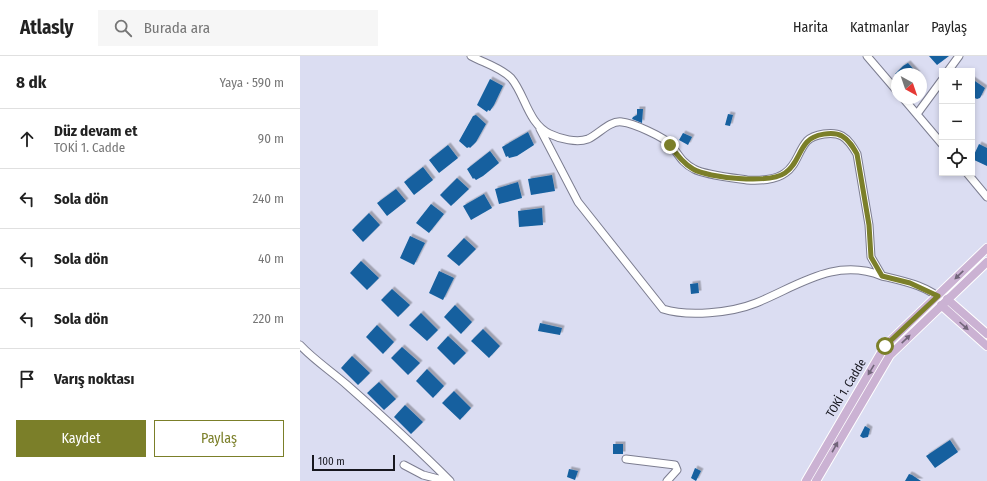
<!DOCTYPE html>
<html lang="tr">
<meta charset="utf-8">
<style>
:root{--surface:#fff;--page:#f6f6f6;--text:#222;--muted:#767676;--line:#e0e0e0;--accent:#7b7f29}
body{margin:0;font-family:"Fira Sans Condensed",sans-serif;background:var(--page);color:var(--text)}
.controls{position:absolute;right:12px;top:12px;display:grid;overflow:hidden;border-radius:0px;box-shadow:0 2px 6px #0003}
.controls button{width:36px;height:36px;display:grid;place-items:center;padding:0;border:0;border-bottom:1px solid var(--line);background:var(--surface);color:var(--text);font:20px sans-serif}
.compass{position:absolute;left:591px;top:12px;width:36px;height:36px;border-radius:50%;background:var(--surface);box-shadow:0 2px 6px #0003;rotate:140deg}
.scale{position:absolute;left:12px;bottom:10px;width:83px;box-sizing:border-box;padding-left:4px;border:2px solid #17171f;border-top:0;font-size:11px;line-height:14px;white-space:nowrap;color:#17171f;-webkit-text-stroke:3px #dbddf2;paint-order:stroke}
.stop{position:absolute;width:12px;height:12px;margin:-9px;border:3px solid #7b7f29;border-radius:50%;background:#fff}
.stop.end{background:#7b7f29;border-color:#fff;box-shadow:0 1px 4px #0008}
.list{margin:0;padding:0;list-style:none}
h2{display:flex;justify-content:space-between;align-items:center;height:52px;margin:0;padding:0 16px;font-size:17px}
h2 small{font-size:13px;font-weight:400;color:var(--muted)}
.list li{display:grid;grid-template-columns:26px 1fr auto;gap:12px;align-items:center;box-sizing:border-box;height:60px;padding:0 16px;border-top:1px solid var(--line)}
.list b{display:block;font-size:15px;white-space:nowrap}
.list p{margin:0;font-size:13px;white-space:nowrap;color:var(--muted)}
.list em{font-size:13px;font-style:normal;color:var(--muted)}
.actions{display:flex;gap:8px;padding:12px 16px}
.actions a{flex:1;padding:9px 0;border:1px solid var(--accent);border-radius:0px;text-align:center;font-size:14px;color:var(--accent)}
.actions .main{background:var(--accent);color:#fff}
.icon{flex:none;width:22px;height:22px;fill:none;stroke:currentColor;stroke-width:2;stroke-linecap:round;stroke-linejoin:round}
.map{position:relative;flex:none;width:687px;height:425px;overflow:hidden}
header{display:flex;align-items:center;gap:24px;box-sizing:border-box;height:56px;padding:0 20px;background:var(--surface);border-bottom:1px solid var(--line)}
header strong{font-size:19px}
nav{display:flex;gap:22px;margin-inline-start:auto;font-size:14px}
.search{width:280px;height:36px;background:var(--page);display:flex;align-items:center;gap:10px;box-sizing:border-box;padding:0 14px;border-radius:0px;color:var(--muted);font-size:15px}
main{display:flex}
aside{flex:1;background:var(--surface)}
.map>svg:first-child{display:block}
.building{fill:#14609f;filter:url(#shadow)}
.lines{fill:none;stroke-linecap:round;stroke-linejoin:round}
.minor-casing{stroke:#7c7d90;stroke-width:9}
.major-casing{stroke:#fff;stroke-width:10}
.minor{stroke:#fff;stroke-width:7}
.major{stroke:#cbb2d3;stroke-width:8}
.oneway{fill:#716479}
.route{stroke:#7b7f29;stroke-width:5}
.labels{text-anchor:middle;stroke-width:4;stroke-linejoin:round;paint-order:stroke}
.street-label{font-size:12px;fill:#17171f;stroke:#dbddf2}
</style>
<header>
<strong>Atlasly</strong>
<div class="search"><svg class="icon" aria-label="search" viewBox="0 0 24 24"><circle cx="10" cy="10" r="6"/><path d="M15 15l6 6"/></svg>Burada ara</div>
<nav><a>Harita</a><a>Katmanlar</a><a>Paylaş</a></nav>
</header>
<main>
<aside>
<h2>8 dk<small>Yaya · 590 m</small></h2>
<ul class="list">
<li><svg class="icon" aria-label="ahead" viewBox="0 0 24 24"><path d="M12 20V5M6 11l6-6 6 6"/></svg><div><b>Düz devam et</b><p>TOKİ 1. Cadde</p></div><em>90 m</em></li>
<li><svg class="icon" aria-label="left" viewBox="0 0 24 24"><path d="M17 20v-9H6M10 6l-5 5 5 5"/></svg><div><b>Sola dön</b></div><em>240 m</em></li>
<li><svg class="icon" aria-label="left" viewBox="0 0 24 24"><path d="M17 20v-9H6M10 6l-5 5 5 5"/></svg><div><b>Sola dön</b></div><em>40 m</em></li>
<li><svg class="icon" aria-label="left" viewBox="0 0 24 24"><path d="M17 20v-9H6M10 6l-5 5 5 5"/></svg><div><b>Sola dön</b></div><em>220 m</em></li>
<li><svg class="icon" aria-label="arrive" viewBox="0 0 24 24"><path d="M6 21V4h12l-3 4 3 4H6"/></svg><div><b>Varış noktası</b></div></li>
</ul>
<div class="actions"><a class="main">Kaydet</a><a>Paylaş</a></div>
</aside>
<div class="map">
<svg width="687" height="425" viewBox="0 0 687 425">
<defs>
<filter id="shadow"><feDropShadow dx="2.5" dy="-2.5" stdDeviation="0" flood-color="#0004"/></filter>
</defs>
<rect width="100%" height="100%" fill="#dbddf2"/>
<!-- building -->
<path class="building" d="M629,0H649L637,9Z
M608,7L618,18H595L603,10Z
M190,23L203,30L194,49L190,55L188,54L187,56L177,49Z
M672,23L685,32L680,42L677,43L675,42L672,46Z
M337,53H343L342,67L332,63L333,61L337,59Z
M428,58L433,59L430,70L425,69Z
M176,59L186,68L176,86L170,92L169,91L167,92L159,85L173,60Z
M228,76L234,89L217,100L209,102L208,100L206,101L202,91Z
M383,77L392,81L388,89L379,84Z
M679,88L687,92V110L672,103Z
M148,89L158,102L139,117L129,104Z
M190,95L199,107L183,120L176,124L174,122L173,123L167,113Z
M123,111L133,124L114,139L104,126Z
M252,119L255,135L231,139L228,123Z
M157,122L169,133L151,150L140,139Z
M218,126L222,142L199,148L195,133Z
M96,133L106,145L87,160L77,147Z
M184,138L192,152L171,164L163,150Z
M131,148L144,158L129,177L116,167Z
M242,152L243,169L219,171L218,155Z
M69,157L80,169L63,186L52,174Z
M110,180L125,187L114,209L100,202Z
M164,182L176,193L159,210L147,200Z
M61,205L79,222L67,234L50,217Z
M139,215L154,222L143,244L129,237Z
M398,227L399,237L391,238L390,228Z
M92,233L110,249L98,261L81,244Z
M155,249L172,266L161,278L144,261Z
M121,257L138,274L127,285L109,269Z
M240,267L262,272L260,279L238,275Z
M77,269L94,286L83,298L66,281Z
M183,273L200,290L189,302L171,285Z
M148,280L166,297L154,309L137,292Z
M102,291L120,307L108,319L91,302Z
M52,300L70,317L58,329L41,312Z
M127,313L144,330L133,342L116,325Z
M79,326L96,343L84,354L67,337Z
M154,335L171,352L160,364L142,347Z
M105,349L123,366L111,378L94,361Z
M565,370L570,373L568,381L563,382L560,380Z
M650,384L658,396L635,412L626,400Z
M313,388H323V398H313Z
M395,412L401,415L396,425L391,422Z
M269,413L278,415L275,424L267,421Z
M609,418L612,419L621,425H605Z"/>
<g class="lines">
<!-- minor casing -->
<g class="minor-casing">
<path id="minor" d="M171,0C184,7 200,11 211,22C225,38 228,68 250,78C260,83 277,87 288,83C299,78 310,64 322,66C333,67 364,81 371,89C379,99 382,107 394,113C405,119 433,122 447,124C458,125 476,124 485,117C497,109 498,95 507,85C514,78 533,75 542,80C549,84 553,91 557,98L569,169L571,201L582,220C603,225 629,230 644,246
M567,0L597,35
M648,15L659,0
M603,42L642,88
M617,58L642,24
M240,73L278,146L363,253C388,261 431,257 456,247C498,230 535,201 582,220
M667,117L687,141
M0,289C14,304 31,315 47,329C82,360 117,392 150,425
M326,403L375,409L377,414L367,425
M104,409L123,419L146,425"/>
</g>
<!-- major casing -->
<g class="major-casing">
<path id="major" d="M647,243L687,278
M641,249L687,290
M506,425L585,290L687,192
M516,425L590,299L687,206"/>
</g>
<!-- minor -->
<use href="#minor" class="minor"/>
<!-- major -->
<use href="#major" class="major"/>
</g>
<!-- one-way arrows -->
<defs><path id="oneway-solid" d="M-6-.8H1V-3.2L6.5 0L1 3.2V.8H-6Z"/></defs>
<g class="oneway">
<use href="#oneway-solid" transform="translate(659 219) rotate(136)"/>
<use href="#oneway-solid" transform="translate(664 270) rotate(42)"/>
<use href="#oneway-solid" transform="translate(606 283) rotate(-44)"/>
<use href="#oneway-solid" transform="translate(571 314) rotate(121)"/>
<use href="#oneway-solid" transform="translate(535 391) rotate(-61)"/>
</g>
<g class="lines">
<!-- route -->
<path class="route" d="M370,89C376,98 383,107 393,113C408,122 469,128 485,117C497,109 498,96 507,86C514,78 533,75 542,80C549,84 553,91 557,98L569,169L571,201L582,220L610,227L638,240L585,290"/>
</g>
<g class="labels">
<!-- street labels -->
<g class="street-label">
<text transform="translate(546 332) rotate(-59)" y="4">TOKİ 1. Cadde</text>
</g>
</g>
</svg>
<div class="controls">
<button>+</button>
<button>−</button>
<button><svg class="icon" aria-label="locate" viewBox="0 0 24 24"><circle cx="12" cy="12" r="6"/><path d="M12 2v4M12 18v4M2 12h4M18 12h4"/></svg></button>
</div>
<svg class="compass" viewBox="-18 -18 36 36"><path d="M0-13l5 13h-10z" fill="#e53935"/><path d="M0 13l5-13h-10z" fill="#767676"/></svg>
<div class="scale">100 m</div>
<div class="stop" style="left:585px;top:290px"></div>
<div class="stop end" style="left:370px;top:89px"></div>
</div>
</main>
